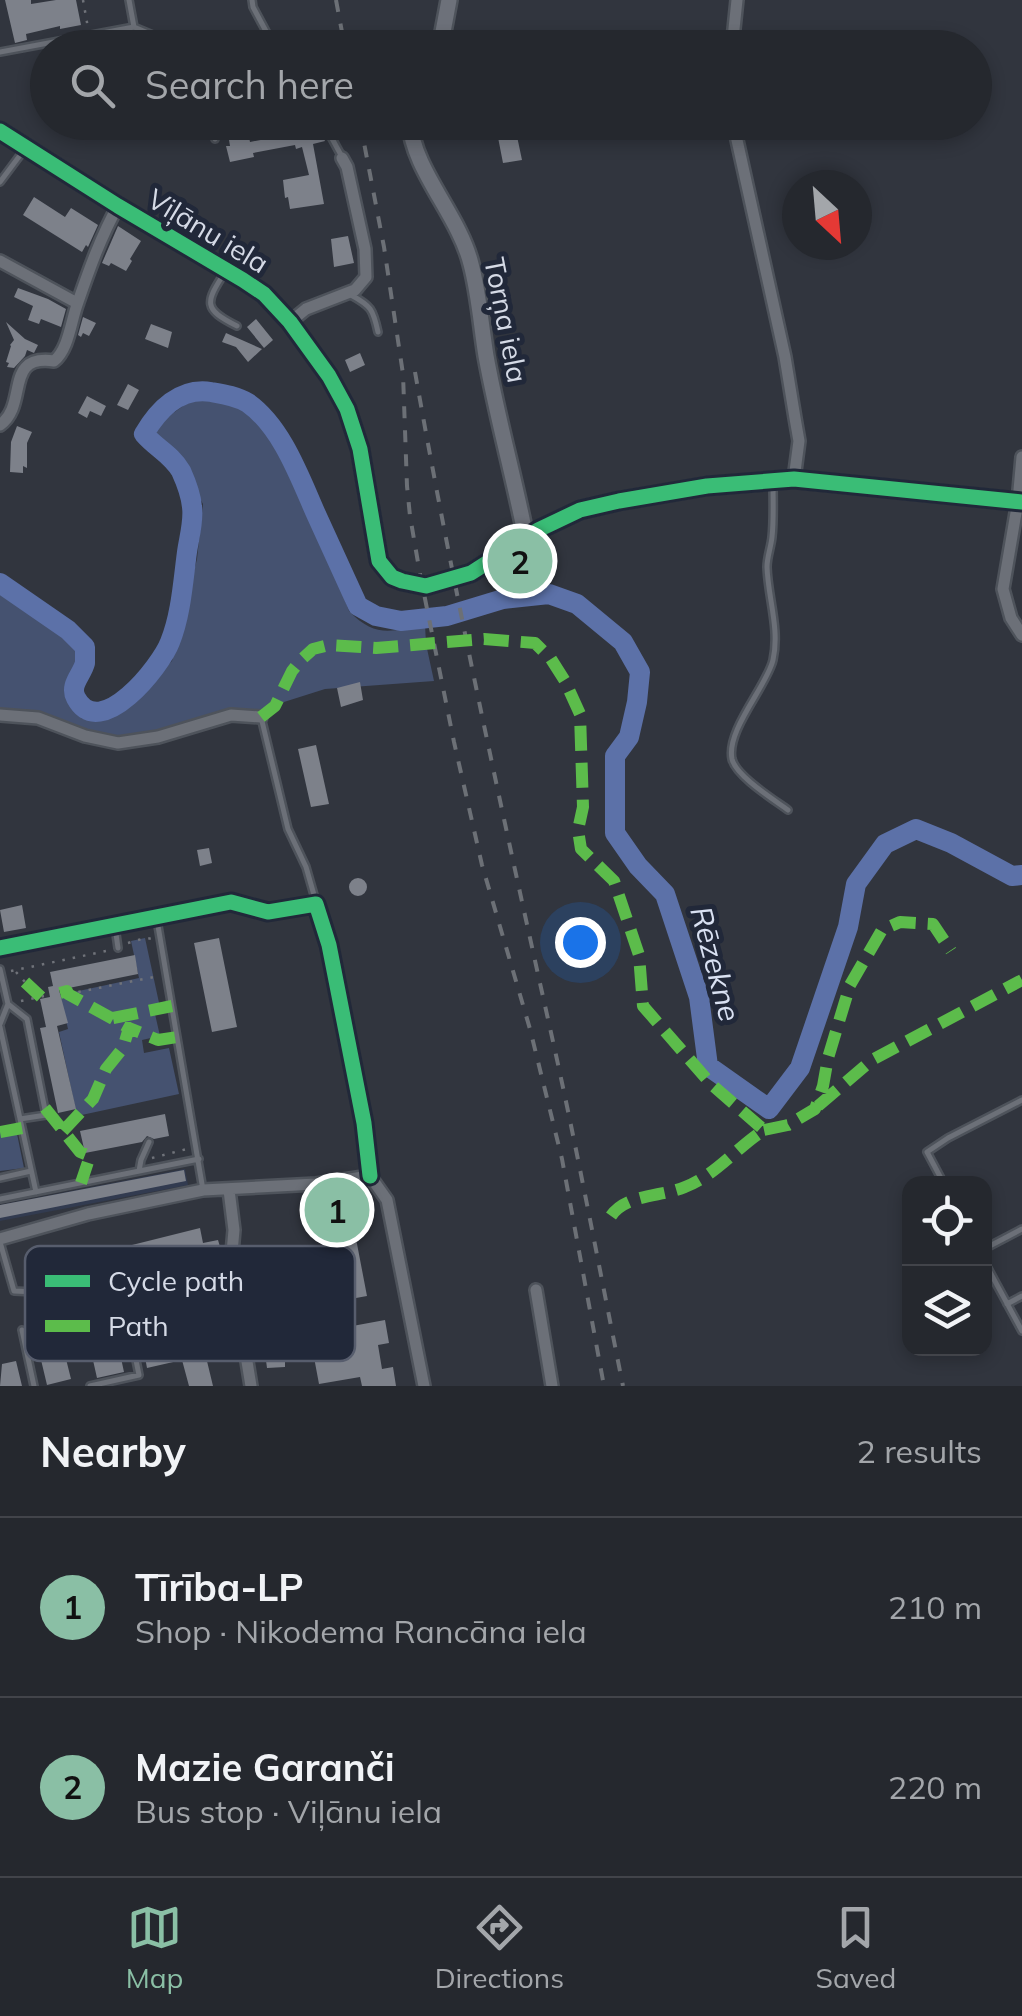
<!DOCTYPE html>
<meta charset="utf-8">
<style>
:root{--surface:#25282e;--page:#2d3036;--text:#f1f3f6;--muted:#a3a6aa;--line:#42444a;--accent:#8abfa5}
body{margin:0;font-family:Mulish,sans-serif;background:var(--page);color:var(--text)}
.controls{position:absolute;right:30px;bottom:30px;display:grid;overflow:hidden;border-radius:20px;box-shadow:0 5px 15px #0003}
.controls button{width:90px;height:90px;display:grid;place-items:center;padding:0;border:0;border-bottom:2px solid var(--line);background:var(--surface);color:var(--text);font:50px sans-serif}
.compass{position:absolute;left:782px;top:170px;width:90px;height:90px;border-radius:50%;background:var(--surface);box-shadow:0 5px 15px #0003;rotate:154deg}
.you{position:absolute;left:580px;top:942px;width:35px;height:35px;margin:-25px;border:8px solid #fff;border-radius:50%;background:#1a73e8;box-shadow:0 0 0 15px #1a73e833}
.badge{display:grid;place-items:center;width:65px;height:65px;border-radius:50%;background:var(--accent);color:#111;font-size:32px;font-weight:700}
.pin{position:absolute;translate:-50% -50%;border:5px solid #fff;box-shadow:0 2px 10px #0006}
.list{margin:0;padding:0;list-style:none}
h2{display:flex;justify-content:space-between;align-items:center;height:130px;margin:0;padding:0 40px;font-size:42px}
h2 small{font-size:32px;font-weight:400;color:var(--muted)}
.list li{display:grid;grid-template-columns:65px 1fr auto;gap:30px;align-items:center;box-sizing:border-box;height:180px;padding:0 40px;border-top:2px solid var(--line)}
.list b{display:block;font-size:38px;white-space:nowrap}
.list p{margin:0;font-size:32px;white-space:nowrap;color:var(--muted)}
.list em{font-size:32px;font-style:normal;color:var(--muted)}
.icon{flex:none;width:55px;height:55px;fill:none;stroke:currentColor;stroke-width:2;stroke-linecap:round;stroke-linejoin:round}
.map{position:relative;flex:none;width:1022px;height:1386px;overflow:hidden}
.search{position:absolute;background:var(--surface);box-shadow:0 5px 15px #0003;left:30px;right:30px;top:30px;height:110px;display:flex;align-items:center;gap:25px;box-sizing:border-box;padding:0 35px;border-radius:55px;color:var(--muted);font-size:38px}
.sheet{height:490px;background:var(--surface)}
nav{display:flex;justify-content:space-around;align-items:center;box-sizing:border-box;height:140px;border-top:2px solid var(--line);background:var(--surface);font-size:28px;color:var(--muted)}
nav a{display:grid;justify-items:center;gap:5px}
nav .on{color:var(--accent)}
.map>svg:first-child{display:block}
.built{fill:#323b50}
.green{fill:#455270}
.lines{fill:none;stroke-linecap:round;stroke-linejoin:round}
.river{stroke:#5c71a8;stroke-width:20}
.building{fill:#7d818a}
.lane-casing{stroke:#4e535b;stroke-width:10}
.street-casing{stroke:#4e535b;stroke-width:16}
.secondary-casing{stroke:#4e535b;stroke-width:20}
.path{stroke:#70737a;stroke-width:2.5;stroke-dasharray:2.5 8;stroke-linecap:butt}
.lane{stroke:#6c7078;stroke-width:5}
.street{stroke:#6c7078;stroke-width:11}
.secondary{stroke:#6d717a;stroke-width:15}
.rail{stroke:#6c7076;stroke-width:4;stroke-dasharray:12 12;stroke-linecap:butt}
.quiet{stroke:#5cbc4b;stroke-width:12;stroke-dasharray:25 12;stroke-linecap:butt}
.cycleway-casing{stroke:#212839;stroke-width:21}
.cycleway{stroke:#3abd76;stroke-width:15}
.labels{text-anchor:middle;stroke-width:10;stroke-linejoin:round;paint-order:stroke}
.street-label{font-size:28px;fill:#d5dae6;stroke:#212839}
.water-label{font-size:30px;font-style:italic;fill:#d9e1f2;stroke:#212839}
.key{fill:#212839;stroke:#575d6d;stroke-width:2.5}
.key-label{font-size:28px;fill:#d5dae6}
</style>
<div class="map">
<svg width="1022" height="1386" viewBox="0 0 1022 1386">
<rect width="100%" height="100%" fill="#31353e"/>
<!-- built -->
<path class="built" d="M185,1169L188,1185L0,1221V1205Z"/>
<!-- green -->
<path class="green" d="M204,391L260,415L285,446L349,611C375,638 391,632 425,624L426,644L434,681L325,689L240,716L118,743L38,718L0,715V583L68,630L85,647L66,686L82,719L113,716L172,661L197,559L203,504L174,450L170,455L144,434Z
M145,938L161,1012L155,1014L160,1036L142,1040L144,1053L169,1048L179,1094L77,1116L59,1032L68,1029L60,995L139,978L131,941Z
M16,1129L24,1168L0,1171V1130Z"/>
<g class="lines">
<!-- river -->
<path class="river" d="M0,583L68,630L85,647C85,653 85,658 85,663C82,675 69,685 76,698C100,743 161,666 170,642C181,615 183,582 187,552C189,538 194,521 192,507C191,495 186,482 181,471C171,454 156,448 144,434C158,410 180,387 211,392C223,394 237,396 248,403C282,427 300,478 316,514C330,545 344,576 358,606L376,616L401,621L447,616L503,599L549,594L577,604L623,642L640,672L637,702L629,737L615,756V833L638,866L665,894L699,997L708,1066L769,1109L800,1068L848,927L856,884L885,844L916,829L951,843L1012,876L1022,875"/>
</g>
<!-- building -->
<path class="building" d="M5,0H31V4L56,0H76L81,25L60,29V26L26,34L27,40L15,43Z
M226,122H246L250,142L292,134L318,126L325,141L313,144L324,204L290,209L288,197L285,198L283,180L309,175L302,147L296,149L295,145L253,153L254,157L230,162L226,146H230Z
M495,122H514L522,160L503,163Z
M34,197L65,217L71,208L98,225L88,247L86,245L82,252L23,215Z
M118,226L141,241L130,259L132,261L126,271L111,263L109,266L102,263Z
M348,236L354,263L334,267L331,239Z
M18,288L48,299L66,309L61,327L41,319L39,324L28,320L33,306L14,297Z
M83,317L96,323L89,336L83,333L81,337L78,335Z
M256,319L273,340L264,348L247,327Z
M6,322L25,339L38,345L34,353L27,350L25,356L14,368L7,367L9,363L6,362L11,346L10,345L14,340Z
M151,324L172,332L168,348L145,339Z
M226,333L262,349L248,362L236,347L222,342Z
M360,353L365,365L350,372L345,360Z
M128,384L139,390L128,410L117,405Z
M87,396L106,406L101,416L90,411L87,418L78,413Z
M17,426L32,432L27,443V468L23,466V473L10,472L11,442Z
M360,682L363,700L341,707L337,688Z
M316,745L329,804L311,807L298,749Z
M209,848L212,863L200,866L197,850Z
M349 887a9 9 0 1 1 18 0a9 9 0 1 1-18 0Z
M22,905L26,928L4,932L0,910Z
M219,938L237,1027L212,1032L194,943Z
M135,955L138,974L59,990L68,1023L57,1026L76,1109L58,1113L40,1028L46,1027L40,999L50,997L48,987L53,986L50,972Z
M165,1114L169,1136L154,1139L147,1136L142,1142L85,1153L80,1131Z
M184,1170L186,1181L0,1218V1205Z
M349,1202L367,1296L334,1302L316,1208Z
M200,1228L203,1243L218,1240L221,1250L206,1254L208,1262L197,1264L199,1272L190,1274L188,1266L104,1286L101,1275L92,1274L88,1272L90,1265L98,1261L96,1254Z
M111,1312L124,1372L97,1378L86,1329L60,1335L71,1379L47,1385L32,1322L56,1316L58,1324Z
M345,1318L347,1327L385,1320L389,1343L378,1345L382,1369L393,1367L396,1386H362L360,1377L319,1384L313,1352L342,1347L336,1319Z
M289,1327L300,1328V1340H289L291,1352L285,1353V1367L267,1368L265,1353H271L270,1346L279,1345L280,1328Z
M201,1344L202,1346L211,1344L214,1355L206,1357L213,1386H189L182,1360L147,1368L144,1352L168,1347L169,1351Z
M16,1361L22,1386H0L2,1364Z"/>
<g class="lines">
<!-- lane casing -->
<g class="lane-casing">
<path id="lane" d="M252,0L253,7L275,48
M134,27L184,48
M0,52L134,27L129,0
M211,122L215,139
M323,122L341,155
M0,182L24,150
M225,272C205,303 203,309 237,326
M351,295C371,306 373,309 378,332
M773,482C773,500 774,519 772,537C771,547 767,557 767,567C768,598 780,629 773,660C767,686 726,730 732,759C736,776 773,799 788,810
M261,717L288,829L306,867L316,902
M157,920L203,1190
M115,927L118,948
M0,969L8,1004L0,1024
M8,1004L27,1019L46,1115L20,1119
M0,1027L36,1192
M139,1171L141,1160L149,1142
M0,1178L31,1171
M944,1184L927,1152L948,1138L1022,1100
M0,1199L199,1159
M0,1242L14,1291L123,1296L139,1375L90,1386
M984,1249L1022,1229
M984,1261L1022,1331
M1007,1304L1022,1296
M22,1330L34,1386"/>
</g>
<!-- street casing -->
<g class="street-casing">
<path id="street" d="M732,48L737,0
M733,122L785,357L795,418L799,441L794,479
M0,261L77,303
M290,322L306,309L355,290L366,277L365,249L347,167L342,158
M0,425C29,404 3,354 54,361C69,349 71,320 78,302C89,270 101,236 118,206
M1022,457L1018,501L1003,589L1011,618L1022,635
M0,715L38,718L85,736L118,743L158,737L231,715L261,717
M0,948L231,902L268,912L316,904L329,945L364,1123L370,1176
M370,1176L387,1200L424,1386
M229,1190L234,1230L231,1264L251,1386
M0,1239L88,1214L203,1190L316,1184L370,1176
M536,1290L552,1386"/>
</g>
<!-- secondary casing -->
<g class="secondary-casing">
<path id="secondary" d="M437,48L443,32L449,0
M410,122C412,169 459,215 471,264C479,294 481,325 486,356C497,417 514,477 526,538
M0,131L118,206L243,280L264,294L290,322L329,376L347,409L360,449L379,561L392,577L402,581L426,586L471,573L538,530L580,510L619,501L707,486L794,479L1022,502"/>
</g>
<!-- path -->
<path class="path" d="M83,0L88,28
M128,943L145,938L154,939
M11,971L111,950
M16,972L25,982
M68,994L159,976
M21,1001L49,995
M152,1158L187,1149"/>
<!-- lane -->
<use href="#lane" class="lane"/>
<!-- street -->
<use href="#street" class="street"/>
<!-- secondary -->
<use href="#secondary" class="secondary"/>
<!-- rail -->
<path class="rail" d="M336,0L345,48
M360,122L384,247L403,374L407,486L410,516L420,574L454,742L482,865L530,1029L562,1159L604,1386
M415,372C455,598 504,822 554,1046C579,1159 600,1272 623,1386"/>
<!-- quiet -->
<path class="quiet" d="M261,717L275,706L292,671L301,660L313,649L329,645L376,648L484,639L535,643L551,659L565,681L580,714L583,807L578,830L581,849L614,881L639,955L643,1006L711,1084L764,1130C736,1148 716,1175 685,1187C661,1197 626,1194 611,1216
M25,982L41,997
M60,993L67,991L68,994L129,1028
M113,1018L172,1006
M818,1106L872,1060L1022,980
M45,1108L80,1152L90,1156L81,1183
M764,1130L788,1125L815,1109L823,1086L828,1058L850,985L882,930L900,922L933,924L951,951
M63,1131L93,1099L106,1069L123,1048L129,1028L158,1040L177,1037
M0,1132L22,1128"/>
<!-- cycleway casing -->
<g class="cycleway-casing">
<path id="cycleway" d="M0,131L118,206L243,280L264,294L290,322L329,376L347,409L360,449L379,561L392,577L402,581L426,586L471,573L538,530L580,510L619,501L707,486L794,479L1022,502
M0,948L231,902L268,912L316,904L329,945L364,1123L370,1176"/>
</g>
<!-- cycleway -->
<use href="#cycleway" class="cycleway"/>
</g>
<g class="labels">
<!-- street labels -->
<g class="street-label">
<text transform="translate(208 231) rotate(31)" y="10">Viļānu iela</text>
<text transform="translate(506 320) rotate(79)" y="10">Torņa iela</text>
</g>
<!-- water labels -->
<g class="water-label">
<text transform="translate(715 964) rotate(75)" y="10">Rēzekne</text>
</g>
</g>
<!-- legend -->
<rect x="25" y="1246" width="330" height="115" rx="15" class="key"/>
<rect x="45" y="1275" width="45" height="12" fill="#3abd76"/>
<rect x="45" y="1320" width="45" height="12" fill="#5cbc4b"/>
<g class="key-label">
<text x="108" y="1291">Cycle path</text>
<text x="108" y="1336">Path</text>
</g>
</svg>
<div class="controls">
<button><svg class="icon" aria-label="locate" viewBox="0 0 24 24"><circle cx="12" cy="12" r="6"/><path d="M12 2v4M12 18v4M2 12h4M18 12h4"/></svg></button>
<button><svg class="icon" aria-label="layers" viewBox="0 0 24 24"><path d="M12 4l9 5-9 5-9-5zM3 14l9 5 9-5"/></svg></button>
</div>
<svg class="compass" viewBox="-18 -18 36 36"><path d="M0-13l5 13h-10z" fill="#e53935"/><path d="M0 13l5-13h-10z" fill="#a3a6aa"/></svg>
<div class="you"></div>
<div class="pin badge" style="left:337px;top:1210px">1</div>
<div class="pin badge" style="left:520px;top:561px">2</div>
<div class="search"><svg class="icon" aria-label="search" viewBox="0 0 24 24"><circle cx="10" cy="10" r="6"/><path d="M15 15l6 6"/></svg>Search here</div>
</div>
<section class="sheet">
<h2>Nearby<small>2 results</small></h2>
<ul class="list">
<li><span class="badge">1</span><div><b>Tīrība-LP</b><p>Shop · Nikodema Rancāna iela</p></div><em>210 m</em></li>
<li><span class="badge">2</span><div><b>Mazie Garanči</b><p>Bus stop · Viļānu iela</p></div><em>220 m</em></li>
</ul>
</section>
<nav>
<a class="on"><svg class="icon" aria-label="map" viewBox="0 0 24 24"><path d="M3 6l6-2 6 2 6-2v14l-6 2-6-2-6 2zM9 4v14M15 6v14"/></svg>Map</a>
<a><svg class="icon" aria-label="directions" viewBox="0 0 24 24"><path d="M12 3l9 9-9 9-9-9zM9 14v-3h6M13 9l2 2-2 2"/></svg>Directions</a>
<a><svg class="icon" aria-label="saved" viewBox="0 0 24 24"><path d="M7 4h10v16l-5-4-5 4z"/></svg>Saved</a>
</nav>
